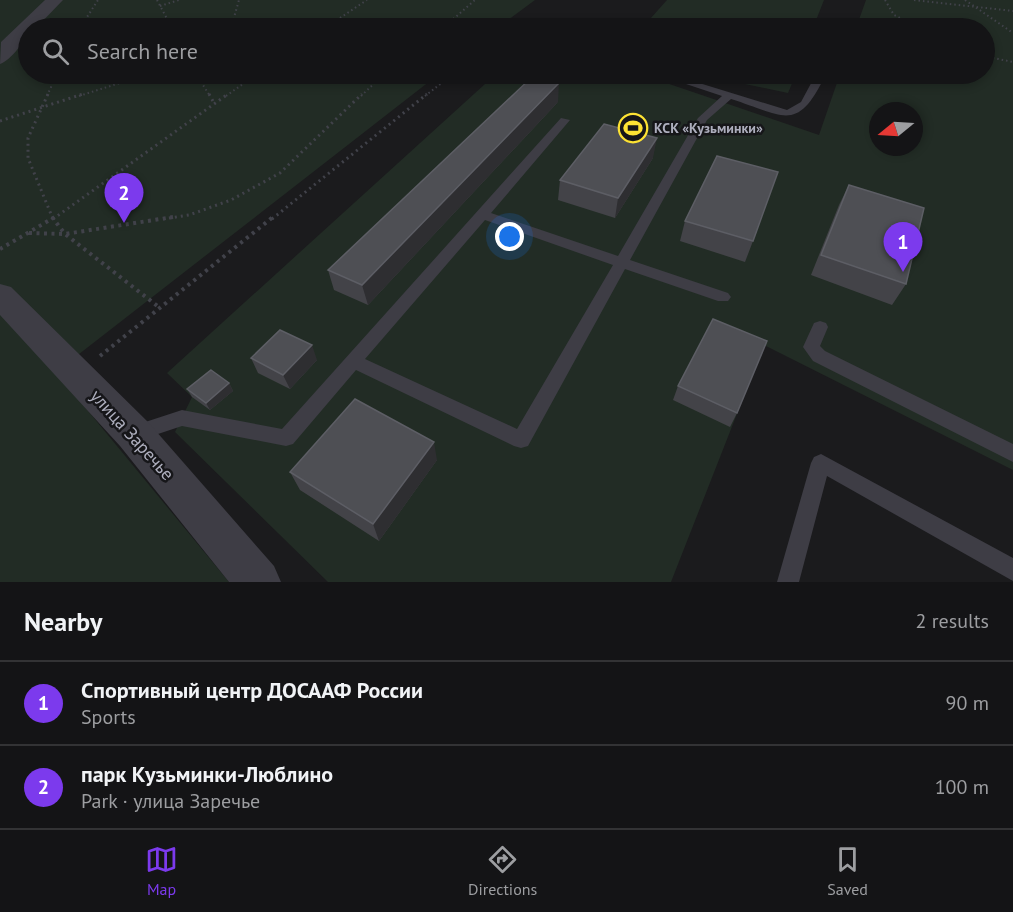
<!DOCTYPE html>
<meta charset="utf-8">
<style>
:root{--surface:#141416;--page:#212123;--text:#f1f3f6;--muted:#9d9ea1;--line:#333335;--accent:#7c3aed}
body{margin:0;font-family:"PT Sans",sans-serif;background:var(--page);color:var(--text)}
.compass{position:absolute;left:869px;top:102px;width:54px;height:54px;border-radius:50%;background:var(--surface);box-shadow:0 3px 9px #0003;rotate:252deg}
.you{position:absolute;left:510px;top:237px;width:21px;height:21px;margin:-15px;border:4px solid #fff;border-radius:50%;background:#1a73e8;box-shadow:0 0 0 9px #1a73e833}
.badge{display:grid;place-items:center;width:39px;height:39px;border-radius:50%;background:var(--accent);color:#fff;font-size:20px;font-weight:700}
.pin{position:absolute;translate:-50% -50px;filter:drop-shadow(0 2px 3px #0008)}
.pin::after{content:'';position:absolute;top:32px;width:21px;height:18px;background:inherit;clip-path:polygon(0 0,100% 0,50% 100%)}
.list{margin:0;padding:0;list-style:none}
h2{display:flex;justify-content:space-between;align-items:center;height:78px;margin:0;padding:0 24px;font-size:26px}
h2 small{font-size:20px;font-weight:400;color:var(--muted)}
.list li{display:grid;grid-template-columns:39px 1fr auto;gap:18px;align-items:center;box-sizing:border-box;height:84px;padding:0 24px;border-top:2px solid var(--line)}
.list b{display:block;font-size:22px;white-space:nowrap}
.list p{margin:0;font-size:20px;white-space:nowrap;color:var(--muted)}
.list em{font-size:20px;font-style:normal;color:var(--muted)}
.icon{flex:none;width:33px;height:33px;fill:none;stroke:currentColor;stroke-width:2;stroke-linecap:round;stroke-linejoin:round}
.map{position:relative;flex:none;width:1013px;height:582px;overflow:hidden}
.search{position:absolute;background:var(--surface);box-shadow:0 3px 9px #0003;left:18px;right:18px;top:18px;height:66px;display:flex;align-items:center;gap:15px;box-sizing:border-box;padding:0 21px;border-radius:33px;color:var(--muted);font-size:22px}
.sheet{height:246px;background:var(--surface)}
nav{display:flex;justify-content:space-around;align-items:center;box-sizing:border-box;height:84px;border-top:2px solid var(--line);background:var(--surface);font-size:16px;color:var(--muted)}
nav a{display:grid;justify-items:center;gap:3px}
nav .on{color:var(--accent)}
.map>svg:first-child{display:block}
.green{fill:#222c25;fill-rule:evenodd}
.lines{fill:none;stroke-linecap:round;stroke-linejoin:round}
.path-far2{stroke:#41424a;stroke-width:2;stroke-dasharray:1.5 3;stroke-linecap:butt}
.path-far1{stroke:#41424a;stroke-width:3;stroke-dasharray:2 4;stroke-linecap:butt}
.path{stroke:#41424a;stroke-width:4;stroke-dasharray:3 4.5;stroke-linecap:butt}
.service{fill:#3e3d45;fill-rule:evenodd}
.minor{fill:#3e3d45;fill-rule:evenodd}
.wall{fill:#434348}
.shaded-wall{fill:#2e2e31}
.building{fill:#4e4f54;stroke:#5d5e65;stroke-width:1.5}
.labels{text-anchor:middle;stroke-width:5;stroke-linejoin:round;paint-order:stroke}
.far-poi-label{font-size:14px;font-weight:bold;fill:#adaebd;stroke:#161619;text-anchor:start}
.near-street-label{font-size:18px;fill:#adaebd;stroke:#161619}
</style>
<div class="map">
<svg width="1013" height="582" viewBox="0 0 1013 582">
<rect width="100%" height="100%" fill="#1b1b1d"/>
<!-- green -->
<path class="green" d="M0,0H535L497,28H28V74H439L56,372L229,582H0Z
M667,0H824L813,28H642Z
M866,0H1013V470L764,345L671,582H328L175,432L192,397L167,373L496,74H640L819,135L840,74H984V28H856ZM878,111H914V147H878Z
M697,74H796L788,93Z"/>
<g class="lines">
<!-- path-far2 -->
<path class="path-far2" d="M157,0L172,28
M885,0L894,15L921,28
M914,0L1013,11
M965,0L1013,33
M160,6L179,0
M80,28L98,0
M231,28L239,0
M325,28L367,0
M443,28L475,0
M984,56L1013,62
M196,74L210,96
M47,96L57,74
M79,96L148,74
M226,96L257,74
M361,96L384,74
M425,96L453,74"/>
<!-- path-far1 -->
<path class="path-far1" d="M48,94L28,138V158L53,219
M209,94L214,103
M0,121L83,94
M53,219L228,94
M163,219L189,215L231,200L280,173L362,94
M272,219L427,94"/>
<!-- path -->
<path class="path" d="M52,217L65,234L160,308
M29,233L65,234L173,217
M0,249L55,217
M100,356L273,217"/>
<!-- service -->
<path class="service" d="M656,74H670L787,110L801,102L816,74H826C797,134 785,116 731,99L707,120L630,260L728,293L731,297L728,301H718L625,269L528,446L521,448L514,446L356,370L293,444L286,446L182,426L134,442L127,440L125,434L127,428L182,410L282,429L561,118L570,120L491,213L618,256L698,118L722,96ZM485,220L613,265L517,429L365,359Z
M820,321L826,323L828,327L820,346L825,351L1013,444V462L813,361L803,347L814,323Z
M821,454L1013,558V581L827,476L799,582H777L811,463L814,457Z"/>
<!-- minor -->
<path class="minor" d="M45,0H63L36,28H28C28,39 10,61 0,64L1,42Z
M0,284L11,287L148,422L274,566L281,582H229L120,446L0,315Z"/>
</g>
<!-- wall -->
<path class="wall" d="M558,102L368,305L334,290L328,270Z
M653,158L615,218L558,200L560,180Z
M849,185L906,284L892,305L811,275L839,205Z
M685,221L753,241L745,262L680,241Z
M251,358L317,360L290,389L258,373Z
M229,383L233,391L210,410L192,397L187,389Z
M678,386L737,413L730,427L673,400Z
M437,460L379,541L300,490L290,472Z"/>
<!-- shaded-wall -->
<path class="shaded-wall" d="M559,83L558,102L368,305L362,285Z
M657,138L653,158L615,218L618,198Z
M312,345L317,360L290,389L283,375Z
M229,383L233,391L210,410L206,403Z
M434,442L437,460L379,541L373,524Z"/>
<!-- building -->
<path class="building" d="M532,77L559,83L362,285L328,270Z
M604,124L657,138L618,198L560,180Z
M717,156L778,172L753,241L685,221Z
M849,185L924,208L906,284L821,255Z
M713,319L767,341L737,413L678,386Z
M280,330L312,345L283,375L251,358Z
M211,370L229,383L206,403L187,389Z
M355,399L434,442L373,524L290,472Z"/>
<!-- icons -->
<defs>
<g id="stadium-ring" transform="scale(1.5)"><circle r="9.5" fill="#161619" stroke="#fde233" stroke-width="1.5"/><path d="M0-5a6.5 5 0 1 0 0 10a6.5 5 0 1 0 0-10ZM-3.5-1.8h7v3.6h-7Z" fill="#fde233"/></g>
</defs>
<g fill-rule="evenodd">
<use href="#stadium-ring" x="633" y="128"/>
</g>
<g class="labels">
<!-- far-poi labels -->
<g class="far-poi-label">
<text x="654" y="133">КСК «Кузьминки»</text>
</g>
<!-- near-street labels -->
<g class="near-street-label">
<text transform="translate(132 435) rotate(48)" y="6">улица Заречье</text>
</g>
</g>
</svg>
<svg class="compass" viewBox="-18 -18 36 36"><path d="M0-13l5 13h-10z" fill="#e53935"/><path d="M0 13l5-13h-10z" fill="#9d9ea1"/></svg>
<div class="you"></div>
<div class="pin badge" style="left:903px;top:272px">1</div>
<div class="pin badge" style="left:124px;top:223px">2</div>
<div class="search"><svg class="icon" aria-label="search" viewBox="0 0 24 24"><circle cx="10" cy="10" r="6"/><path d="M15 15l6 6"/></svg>Search here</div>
</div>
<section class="sheet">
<h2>Nearby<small>2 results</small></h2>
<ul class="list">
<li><span class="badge">1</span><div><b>Спортивный центр ДОСААФ России</b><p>Sports</p></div><em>90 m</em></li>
<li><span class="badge">2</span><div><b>парк Кузьминки-Люблино</b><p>Park · улица Заречье</p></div><em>100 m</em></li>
</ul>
</section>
<nav>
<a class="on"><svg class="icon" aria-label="map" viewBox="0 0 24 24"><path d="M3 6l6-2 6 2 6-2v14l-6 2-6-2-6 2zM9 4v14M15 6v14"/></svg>Map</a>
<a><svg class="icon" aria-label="directions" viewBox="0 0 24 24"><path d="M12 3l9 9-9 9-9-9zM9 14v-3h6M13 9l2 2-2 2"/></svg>Directions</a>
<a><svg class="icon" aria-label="saved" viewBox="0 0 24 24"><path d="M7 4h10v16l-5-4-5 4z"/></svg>Saved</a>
</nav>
